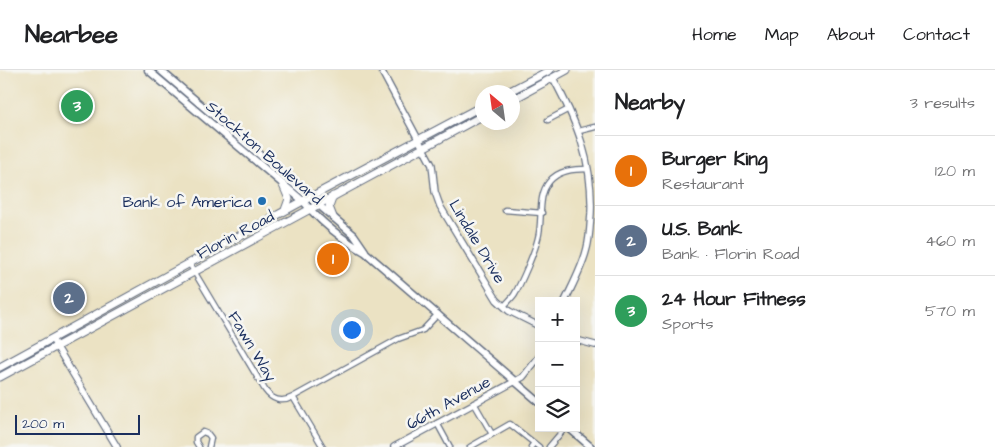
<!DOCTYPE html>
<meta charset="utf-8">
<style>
:root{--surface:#fff;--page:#f6f6f6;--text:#202124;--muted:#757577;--line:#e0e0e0;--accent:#1a73e8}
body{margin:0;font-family:"Architects Daughter",sans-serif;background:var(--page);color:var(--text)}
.controls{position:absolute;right:15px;bottom:15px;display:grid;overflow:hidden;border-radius:0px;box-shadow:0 5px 20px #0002}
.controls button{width:45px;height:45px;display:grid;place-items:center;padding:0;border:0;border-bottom:1px solid var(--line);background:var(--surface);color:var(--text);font:25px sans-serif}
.compass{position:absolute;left:475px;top:15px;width:45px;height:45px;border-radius:50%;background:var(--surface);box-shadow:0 5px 20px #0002;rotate:331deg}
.scale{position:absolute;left:15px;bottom:12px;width:125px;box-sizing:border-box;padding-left:5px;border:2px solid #1b2f5e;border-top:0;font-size:14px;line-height:18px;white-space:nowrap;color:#1b2f5e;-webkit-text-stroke:4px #f6f6f2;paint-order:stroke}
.you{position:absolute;left:351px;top:259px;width:18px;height:18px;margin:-12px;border:4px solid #fff;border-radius:50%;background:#1a73e8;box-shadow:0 0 0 8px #1a73e833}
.badge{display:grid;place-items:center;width:32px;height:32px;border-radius:50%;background:var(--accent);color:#fff;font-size:16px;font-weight:700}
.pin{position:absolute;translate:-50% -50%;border:2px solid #fff;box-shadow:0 1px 5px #0006}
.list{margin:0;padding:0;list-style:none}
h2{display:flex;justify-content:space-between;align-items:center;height:65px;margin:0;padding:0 20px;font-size:21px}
h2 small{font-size:16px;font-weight:400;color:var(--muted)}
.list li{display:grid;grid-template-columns:32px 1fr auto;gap:15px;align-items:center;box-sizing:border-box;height:70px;padding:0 20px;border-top:1px solid var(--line)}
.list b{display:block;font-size:19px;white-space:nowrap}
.list p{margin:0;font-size:16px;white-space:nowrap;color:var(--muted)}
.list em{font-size:16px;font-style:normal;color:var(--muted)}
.icon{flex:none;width:28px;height:28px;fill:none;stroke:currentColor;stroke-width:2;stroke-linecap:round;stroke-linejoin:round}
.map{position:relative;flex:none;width:595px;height:377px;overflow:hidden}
header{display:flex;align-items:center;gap:30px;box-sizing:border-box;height:70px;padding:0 25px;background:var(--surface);border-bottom:1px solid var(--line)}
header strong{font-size:24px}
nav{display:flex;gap:28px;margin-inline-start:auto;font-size:18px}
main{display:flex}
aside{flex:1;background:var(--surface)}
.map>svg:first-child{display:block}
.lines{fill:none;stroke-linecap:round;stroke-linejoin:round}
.minor-casing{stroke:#646e81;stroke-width:7}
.tertiary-casing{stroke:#646e81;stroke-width:8}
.secondary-casing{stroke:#646e81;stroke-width:9}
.primary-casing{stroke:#646e81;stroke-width:9}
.minor{stroke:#fff;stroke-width:4.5}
.tertiary{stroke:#fff;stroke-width:5.5}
.secondary{stroke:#fff;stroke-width:6}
.primary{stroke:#fff;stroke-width:7}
.poi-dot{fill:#1f6fb2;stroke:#f6f6f2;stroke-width:2}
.labels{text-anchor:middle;stroke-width:5;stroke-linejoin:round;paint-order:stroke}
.street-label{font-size:16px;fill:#1b2f5e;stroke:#f6f6f2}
.poi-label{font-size:16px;fill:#1b2f5e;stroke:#f6f6f2;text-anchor:end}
</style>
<header>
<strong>Nearbee</strong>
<nav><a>Home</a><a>Map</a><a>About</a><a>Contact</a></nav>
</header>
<main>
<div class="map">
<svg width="595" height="377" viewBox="0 0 595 377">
<rect width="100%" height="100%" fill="#f6f6f2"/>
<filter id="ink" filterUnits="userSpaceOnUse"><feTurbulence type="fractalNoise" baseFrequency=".02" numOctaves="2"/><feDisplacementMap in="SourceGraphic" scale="10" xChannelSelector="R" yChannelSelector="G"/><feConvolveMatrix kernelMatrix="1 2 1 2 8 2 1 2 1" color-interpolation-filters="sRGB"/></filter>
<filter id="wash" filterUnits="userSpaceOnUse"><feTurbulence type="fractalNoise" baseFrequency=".0096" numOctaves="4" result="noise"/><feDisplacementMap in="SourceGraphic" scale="20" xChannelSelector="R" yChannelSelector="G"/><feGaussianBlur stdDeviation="1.12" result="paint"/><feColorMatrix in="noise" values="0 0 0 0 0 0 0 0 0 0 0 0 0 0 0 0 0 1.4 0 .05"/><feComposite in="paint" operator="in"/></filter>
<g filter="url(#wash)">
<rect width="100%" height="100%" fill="#ebe2c3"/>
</g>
<g filter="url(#ink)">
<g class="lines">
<!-- minor casing -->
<g class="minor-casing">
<path id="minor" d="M548,50L569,39
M579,61L595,57
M505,140L542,143
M189,193L265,320C272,330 282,333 293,327L398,269L423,260L438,244
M504,236C507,233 511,229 514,225C521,214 535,181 538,168C543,151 537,126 549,112C558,100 574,99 588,99
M293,327L323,377
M474,333L492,364
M437,353L450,377
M199,377L196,372V367L203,362L208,364L211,368L209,377
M470,377L510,354L534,373
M531,377L534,373L539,377
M549,377L565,358"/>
</g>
<!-- tertiary casing -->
<g class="tertiary-casing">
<path id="tertiary" d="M381,0L432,95L435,122L440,136L497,230L509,241L539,256
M553,8C577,52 593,92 591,143C590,155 590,166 587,178C583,196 573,214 565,231
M52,269L117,377
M576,270L595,275
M394,377L523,307L539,287"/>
</g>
<!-- secondary casing -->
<g class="secondary-casing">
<path id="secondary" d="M148,0L303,131C318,150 344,171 365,182L539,332
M160,0L354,165L365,181
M569,358L591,377"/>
</g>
<!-- primary casing -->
<g class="primary-casing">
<path id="primary" d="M508,22L550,0
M512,30L567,0
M283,115L289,129L285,140
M333,147L329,137L333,126
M0,297L303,131L482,36
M0,307L482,46"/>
</g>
<!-- minor -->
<use href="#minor" class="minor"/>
<!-- tertiary -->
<use href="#tertiary" class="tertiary"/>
<!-- secondary -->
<use href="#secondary" class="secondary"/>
<!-- primary -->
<use href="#primary" class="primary"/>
</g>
</g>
<!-- markers -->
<circle class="poi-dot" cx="262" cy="131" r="5"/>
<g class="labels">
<!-- street labels -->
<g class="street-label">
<text transform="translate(265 82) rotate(41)" y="6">Stockton Boulevard</text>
<text transform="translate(235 164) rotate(-28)" y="6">Florin Road</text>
<text transform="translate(478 171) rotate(59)" y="6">Lindale Drive</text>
<text transform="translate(253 276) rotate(59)" y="6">Fawn Way</text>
<text transform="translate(448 332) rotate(-29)" y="6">66th Avenue</text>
</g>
<!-- poi labels -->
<g class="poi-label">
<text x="252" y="137">Bank of America</text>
</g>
</g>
</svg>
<div class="controls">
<button>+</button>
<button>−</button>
<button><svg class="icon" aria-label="layers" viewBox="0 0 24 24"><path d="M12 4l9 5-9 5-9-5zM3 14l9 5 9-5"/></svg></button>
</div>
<svg class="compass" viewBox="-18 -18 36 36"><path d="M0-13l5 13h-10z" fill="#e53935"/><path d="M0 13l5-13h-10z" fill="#757577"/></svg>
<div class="scale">200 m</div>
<div class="you"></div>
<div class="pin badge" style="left:333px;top:189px;background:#e8710a">1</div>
<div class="pin badge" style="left:69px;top:228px;background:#5c6f8a">2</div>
<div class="pin badge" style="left:77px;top:36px;background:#2e9e5b">3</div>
</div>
<aside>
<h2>Nearby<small>3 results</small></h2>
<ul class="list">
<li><span class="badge" style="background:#e8710a">1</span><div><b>Burger King</b><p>Restaurant</p></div><em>120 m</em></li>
<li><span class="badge" style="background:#5c6f8a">2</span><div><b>U.S. Bank</b><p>Bank · Florin Road</p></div><em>460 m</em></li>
<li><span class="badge" style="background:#2e9e5b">3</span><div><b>24 Hour Fitness</b><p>Sports</p></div><em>570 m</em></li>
</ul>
</aside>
</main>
